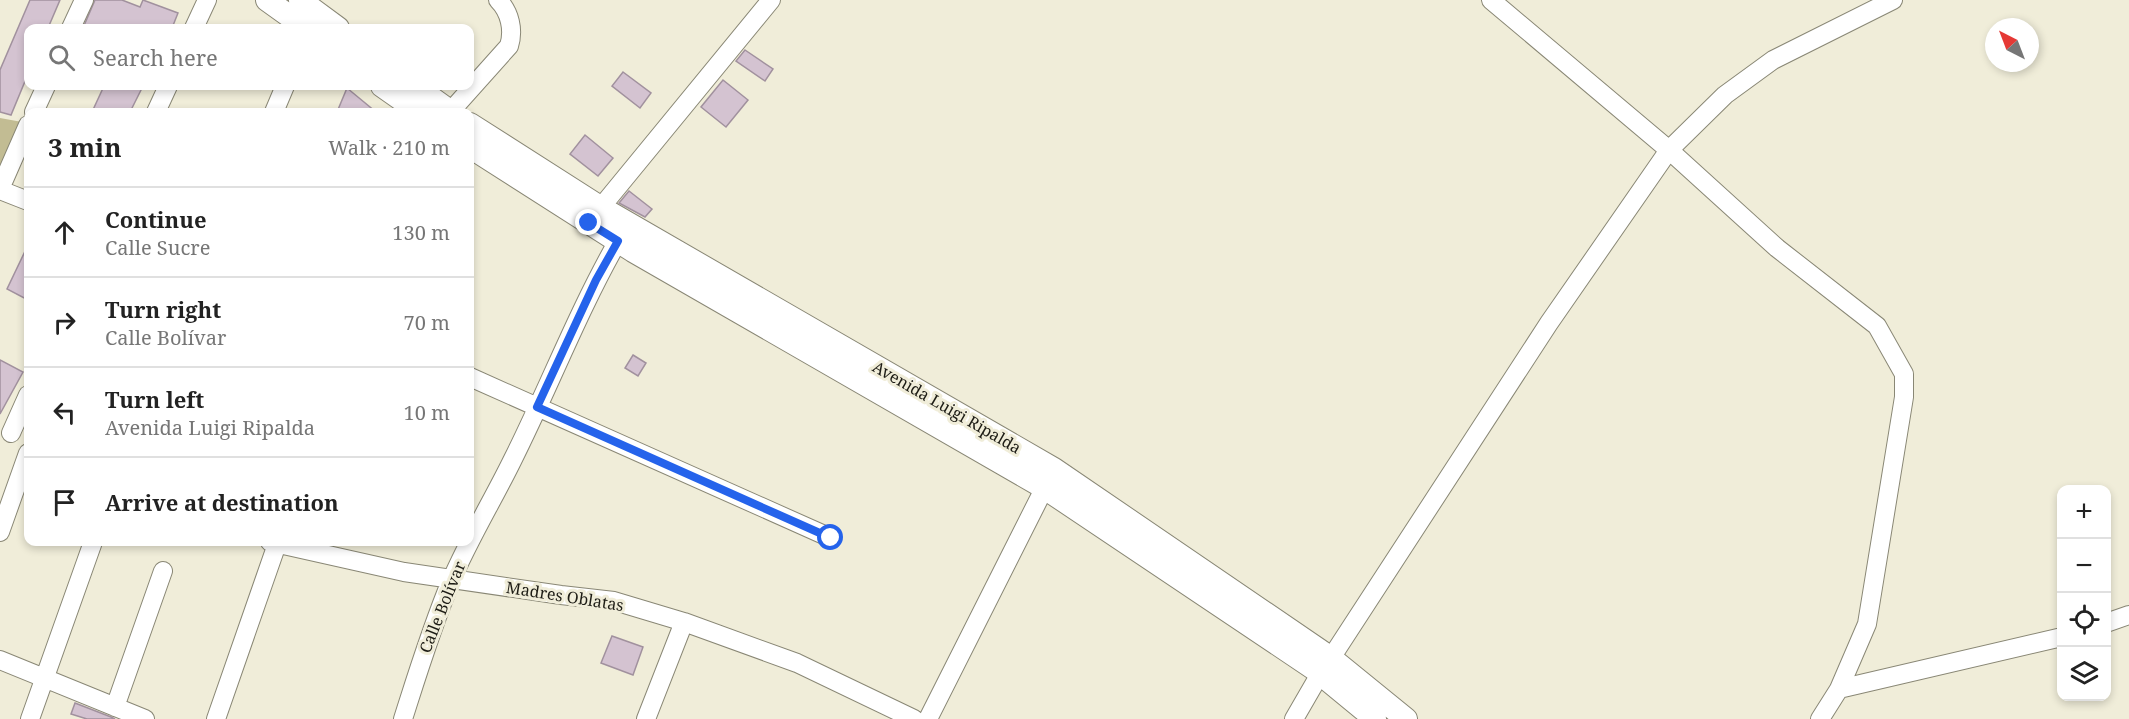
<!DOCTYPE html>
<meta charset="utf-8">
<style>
:root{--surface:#fff;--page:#f2f2f2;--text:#222;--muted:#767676;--line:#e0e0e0}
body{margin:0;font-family:"Noto Serif",serif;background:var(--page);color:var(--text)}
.controls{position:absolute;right:18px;bottom:18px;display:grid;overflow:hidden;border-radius:12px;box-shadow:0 3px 9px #0003}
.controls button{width:54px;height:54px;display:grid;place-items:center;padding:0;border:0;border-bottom:2px solid var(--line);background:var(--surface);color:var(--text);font:30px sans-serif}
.compass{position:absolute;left:1985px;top:18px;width:54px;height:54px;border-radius:50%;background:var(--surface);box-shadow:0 3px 9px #0003;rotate:318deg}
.stop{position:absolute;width:18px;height:18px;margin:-14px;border:4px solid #2563eb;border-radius:50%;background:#fff}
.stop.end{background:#2563eb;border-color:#fff;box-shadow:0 2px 6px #0008}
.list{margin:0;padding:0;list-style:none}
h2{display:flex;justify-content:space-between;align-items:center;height:78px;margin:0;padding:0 24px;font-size:26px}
h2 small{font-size:20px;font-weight:400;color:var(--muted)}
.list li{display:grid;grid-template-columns:39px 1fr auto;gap:18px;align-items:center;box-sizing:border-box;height:90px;padding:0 24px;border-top:2px solid var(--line)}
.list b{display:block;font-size:22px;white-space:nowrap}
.list p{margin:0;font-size:20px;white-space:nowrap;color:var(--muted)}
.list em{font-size:20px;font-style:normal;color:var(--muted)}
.icon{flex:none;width:33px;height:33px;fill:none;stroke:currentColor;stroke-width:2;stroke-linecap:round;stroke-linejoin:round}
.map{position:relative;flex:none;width:2129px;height:719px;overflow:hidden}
.search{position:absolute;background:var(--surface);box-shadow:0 3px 9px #0003;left:24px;top:24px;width:450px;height:66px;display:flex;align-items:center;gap:15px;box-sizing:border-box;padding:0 21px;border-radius:12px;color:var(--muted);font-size:22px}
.panel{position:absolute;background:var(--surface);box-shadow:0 3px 9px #0003;left:24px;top:108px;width:450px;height:438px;border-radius:12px}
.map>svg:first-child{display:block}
.green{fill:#c2bc93}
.building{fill:#d4c3d1;stroke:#a1919e;stroke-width:1.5}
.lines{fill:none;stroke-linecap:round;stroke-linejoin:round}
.minor-casing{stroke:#898775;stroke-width:20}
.tertiary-casing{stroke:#898775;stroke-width:24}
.minor{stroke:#fff;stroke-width:18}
.tertiary{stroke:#fff;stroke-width:22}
.route{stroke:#2563eb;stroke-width:8}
.labels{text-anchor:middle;stroke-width:6;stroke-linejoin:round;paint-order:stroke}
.street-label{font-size:16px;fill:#1d1c15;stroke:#f0edd9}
</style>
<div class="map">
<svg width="2129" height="719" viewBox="0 0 2129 719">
<rect width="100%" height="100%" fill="#f0edd9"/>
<!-- green -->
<path class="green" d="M0,118L22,122L0,175Z"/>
<!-- building -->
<path class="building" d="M30,0H60L48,28H28V74L11,115L0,112V70Z
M95,0H122L140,7L143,0L178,13L172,28H83Z
M745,50L773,69L765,81L736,61Z
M623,72L651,93L640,108L612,86Z
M723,80L748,100L726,127L701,107Z
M104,86H143L130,112H92Z
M347,88L376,112H337Z
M585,135L613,158L598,176L570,154Z
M629,191L652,209L645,217L619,203Z
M28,245V300L7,289Z
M633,355L646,363L638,376L625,368Z
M0,360L23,372L0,414Z
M612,636L643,647L633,675L601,663Z
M75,703L111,717L115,719H87L71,714Z"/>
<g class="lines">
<!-- minor casing -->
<g class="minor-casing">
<path id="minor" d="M1491,0L1669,150L1777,248L1877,326L1904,374V397L1867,624L1839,689L1820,719
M71,28L84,0
M194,28L207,0
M34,112L46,86
M156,112L168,86
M274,112L285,86
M450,112L509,46C514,30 510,12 498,0
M0,189L28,125
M0,190L28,201
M593,217L771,0
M470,377L831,538
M11,433L28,395
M0,532L28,453
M270,542L404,572L561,595L614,601L684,622L797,663L914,719
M2106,623L2129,615
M1331,658L1549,323L1669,150L1725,95L1773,60L1893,0
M0,660L145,719
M1839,689L2062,637
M115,707L163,571
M30,719L93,542
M216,719L277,544
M403,719C418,672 432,626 451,581C469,539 493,500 513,459C549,387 578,311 618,241
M646,719L684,622
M928,719L1050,477
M1294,719L1320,674"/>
</g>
<!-- tertiary casing -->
<g class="tertiary-casing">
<path id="tertiary" d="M267,0L306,28
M300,0L338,28
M382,86L419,112
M415,86L451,112
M470,124L600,207L1054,469L1331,658L1406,719
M470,147L633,251L1043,487L1313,668L1375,719"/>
</g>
<!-- minor -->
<use href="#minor" class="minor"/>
<!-- tertiary -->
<use href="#tertiary" class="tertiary"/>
</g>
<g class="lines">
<!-- route -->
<path class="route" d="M589,223L618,241L596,280L537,407L831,538"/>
</g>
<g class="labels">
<!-- street labels -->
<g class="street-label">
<text transform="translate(947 407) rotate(30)" y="6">Avenida Luigi Ripalda</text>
<text transform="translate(565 596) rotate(9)" y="6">Madres Oblatas</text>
<text transform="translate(442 607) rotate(-68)" y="6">Calle Bolívar</text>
</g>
</g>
</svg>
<div class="controls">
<button>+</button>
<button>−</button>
<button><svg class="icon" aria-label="locate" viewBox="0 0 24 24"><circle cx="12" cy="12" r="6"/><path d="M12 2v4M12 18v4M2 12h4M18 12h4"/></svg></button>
<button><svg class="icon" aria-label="layers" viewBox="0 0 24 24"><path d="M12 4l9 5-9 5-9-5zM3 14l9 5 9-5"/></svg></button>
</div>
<svg class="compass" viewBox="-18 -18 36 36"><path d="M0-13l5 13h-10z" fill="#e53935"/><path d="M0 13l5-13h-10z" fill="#767676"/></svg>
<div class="stop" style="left:831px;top:538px"></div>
<div class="stop end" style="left:589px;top:223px"></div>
<div class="search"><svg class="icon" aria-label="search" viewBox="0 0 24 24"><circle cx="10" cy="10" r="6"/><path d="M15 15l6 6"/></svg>Search here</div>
<section class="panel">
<h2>3 min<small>Walk · 210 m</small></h2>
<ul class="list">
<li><svg class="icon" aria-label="ahead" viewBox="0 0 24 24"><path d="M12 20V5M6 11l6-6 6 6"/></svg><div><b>Continue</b><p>Calle Sucre</p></div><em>130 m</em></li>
<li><svg class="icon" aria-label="right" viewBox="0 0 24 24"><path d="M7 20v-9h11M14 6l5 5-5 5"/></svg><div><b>Turn right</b><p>Calle Bolívar</p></div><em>70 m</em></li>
<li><svg class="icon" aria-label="left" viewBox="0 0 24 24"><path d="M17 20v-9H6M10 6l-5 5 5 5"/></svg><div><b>Turn left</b><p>Avenida Luigi Ripalda</p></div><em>10 m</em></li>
<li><svg class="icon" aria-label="arrive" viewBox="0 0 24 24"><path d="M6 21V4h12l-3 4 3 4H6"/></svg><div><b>Arrive at destination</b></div></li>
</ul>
</section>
</div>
